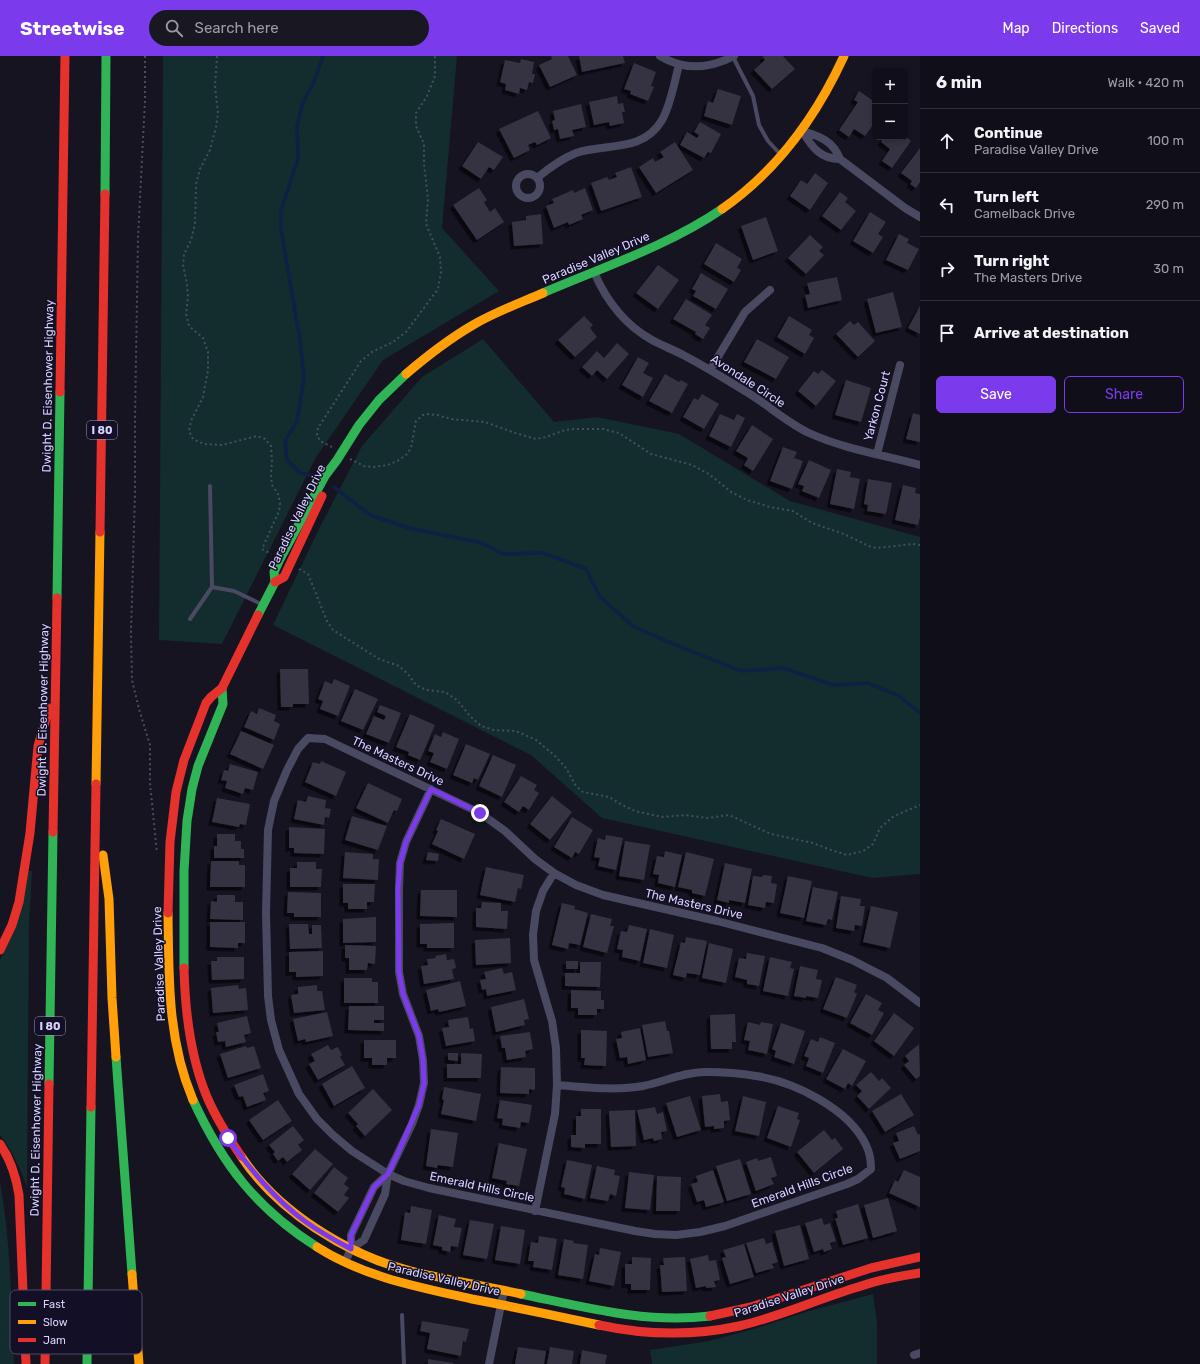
<!DOCTYPE html>
<meta charset="utf-8">
<style>
:root{--surface:#100f19;--page:#191822;--text:#f1f3f6;--muted:#9c9ca2;--line:#302f38;--accent:#7c3aed}
body{margin:0;font-family:Rubik,sans-serif;background:var(--page);color:var(--text)}
.controls{position:absolute;right:12px;top:12px;display:grid;overflow:hidden;border-radius:6px;box-shadow:0 2px 6px #0003}
.controls button{width:36px;height:36px;display:grid;place-items:center;padding:0;border:0;border-bottom:1px solid var(--line);background:var(--surface);color:var(--text);font:20px sans-serif}
.stop{position:absolute;width:12px;height:12px;margin:-9px;border:3px solid #7c3aed;border-radius:50%;background:#fff}
.stop.end{background:#7c3aed;border-color:#fff;box-shadow:0 1px 4px #0008}
.list{margin:0;padding:0;list-style:none}
h2{display:flex;justify-content:space-between;align-items:center;height:52px;margin:0;padding:0 16px;font-size:17px}
h2 small{font-size:13px;font-weight:400;color:var(--muted)}
.list li{display:grid;grid-template-columns:26px 1fr auto;gap:12px;align-items:center;box-sizing:border-box;height:64px;padding:0 16px;border-top:1px solid var(--line)}
.list b{display:block;font-size:15px;white-space:nowrap}
.list p{margin:0;font-size:13px;white-space:nowrap;color:var(--muted)}
.list em{font-size:13px;font-style:normal;color:var(--muted)}
.actions{display:flex;gap:8px;padding:12px 16px}
.actions a{flex:1;padding:9px 0;border:1px solid var(--accent);border-radius:6px;text-align:center;font-size:14px;color:var(--accent)}
.actions .main{background:var(--accent);color:#fff}
.icon{flex:none;width:22px;height:22px;fill:none;stroke:currentColor;stroke-width:2;stroke-linecap:round;stroke-linejoin:round}
.map{position:relative;flex:none;width:920px;height:1308px;overflow:hidden}
header{display:flex;align-items:center;gap:24px;box-sizing:border-box;height:56px;padding:0 20px;background:var(--accent);color:#fff}
header strong{font-size:19px}
nav{display:flex;gap:22px;margin-inline-start:auto;font-size:14px}
.search{width:280px;height:36px;background:var(--page);display:flex;align-items:center;gap:10px;box-sizing:border-box;padding:0 14px;border-radius:22px;color:var(--muted);font-size:15px}
main{display:flex}
aside{flex:1;background:var(--surface)}
.map>svg:first-child{display:block}
.green{fill:#132c2d}
.lines{fill:none;stroke-linecap:round;stroke-linejoin:round}
.stream{stroke:#0d2144;stroke-width:3.5}
.building{fill:#343243;filter:url(#shadow)}
.path{stroke:#44505f;stroke-width:2;stroke-dasharray:2 3;stroke-linecap:butt}
.lane{stroke:#4a4962;stroke-width:4}
.street{stroke:#4a4962;stroke-width:8}
.fast{stroke:#30b455;stroke-width:9}
.slow{stroke:#ff9f0a;stroke-width:9}
.jam{stroke:#e5322d;stroke-width:9}
.route{stroke:#7c3aed;stroke-width:5}
.labels{text-anchor:middle;stroke-width:3;stroke-linejoin:round;paint-order:stroke}
.shield{fill:#130f26;stroke:#9e99be;stroke-width:1}
.shield-label{font-size:11px;font-weight:bold;fill:#d9d4ff}
.street-label{font-size:12px;fill:#d9d4ff;stroke:#130f26}
.key{fill:#130f26;stroke:#4e4a67;stroke-width:1}
.key-label{font-size:11px;fill:#d9d4ff}
</style>
<header>
<strong>Streetwise</strong>
<div class="search"><svg class="icon" aria-label="search" viewBox="0 0 24 24"><circle cx="10" cy="10" r="6"/><path d="M15 15l6 6"/></svg>Search here</div>
<nav><a>Map</a><a>Directions</a><a>Saved</a></nav>
</header>
<main>
<div class="map">
<svg width="920" height="1308" viewBox="0 0 920 1308">
<defs>
<filter id="shadow"><feDropShadow dx="-3.5" dy="3.5" stdDeviation="0" flood-color="#0009"/></filter>
</defs>
<rect width="100%" height="100%" fill="#161421"/>
<!-- green -->
<path class="green" d="M163,0H457L442,172L499,235L383,304L315,403L222,588L159,584Z
M483,283L554,366L597,361L679,378L790,445L920,481V818L872,822L602,762L531,699L273,569L319,473L362,390L422,321Z
M28,815H32L29,869L27,1131C20,1112 12,1094 0,1079V904L17,865Z
M0,1126C11,1186 11,1247 14,1308H0Z
M873,1238L877,1266V1308H652L650,1294L709,1285L757,1272L809,1255Z"/>
<g class="lines">
<!-- stream -->
<path class="stream" d="M313,420L300,417L287,404L285,385L297,366L304,322L300,284L281,173V155L298,102L297,70L303,46L313,28L323,0
M334,431L370,459L409,472L482,487L503,498L543,497L586,513L600,541L633,570L666,585L741,615L783,612L833,629L868,627L899,640L920,657"/>
</g>
<!-- building -->
<path class="building" d="M551,0H568L577,19L550,31L539,9L552,3Z
M579,0H623L625,7L582,16Z
M763,0H783L795,13L772,33L754,14L765,4L763,1Z
M521,3L534,6L532,18H535L533,27L529,26L527,34L520,32L519,38L505,34L506,28L500,26L505,4L520,7Z
M634,7L656,16L651,30L654,31L648,45L630,38L631,35L624,33Z
M718,33L741,40L732,69L704,60L708,45L713,47Z
M859,35L875,46V66L865,80L854,73L849,81L839,74L858,46L854,44Z
M617,40L618,48L623,47L625,56H622L624,67L610,70L609,66L594,69L589,46Z
M581,48L586,71L572,74L574,80L560,83L558,73L554,74L552,65L555,64L553,55Z
M538,55L551,82L537,89L535,86L528,89L530,94L514,102L499,73Z
M700,66L721,78L711,97L708,96L704,102L680,89L687,76L697,82L699,79L694,76Z
M905,80L911,85L892,112L882,105L890,93L881,86L884,81Z
M478,86L503,101L494,114L489,111L481,123L462,110Z
M675,86L693,114L656,137L639,111L653,102L655,106L664,101L660,96Z
M920,92V126L916,132L910,128L912,125L901,117Z
M631,111L642,141L601,155L591,127L607,121L609,124L617,121L615,117Z
M815,117L828,127L810,154L790,140L801,124L807,128Z
M479,132L487,144L484,146L490,156L495,152L504,166L477,184L453,149Z
M585,132L593,154L581,159L583,163L569,169L568,166L554,172L546,150L554,147L552,143L573,134L574,137Z
M840,136L848,142L845,146L856,155L841,174L822,160Z
M870,156L886,166L878,178L883,181L873,197L853,185Z
M541,158L543,188L514,190L512,166L526,164V160Z
M766,161L778,195L753,204L741,170Z
M899,178L909,183L907,187L919,193L908,214L886,204Z
M810,179L823,191L819,195L824,199L806,218L788,202Z
M716,187L742,203L737,212L741,214L734,226L704,208Z
M658,209L679,224L658,253L636,237Z
M701,217L728,233L716,253L693,240L696,235L692,233Z
M837,221L842,244L808,252L805,239L810,238L807,227Z
M893,236L902,271L876,277L867,243Z
M686,243L712,259L705,269L710,272L703,283L695,278L696,276L673,263Z
M920,250V278L908,272Z
M584,260L593,269L590,272L597,281L575,301L558,284Z
M789,260L812,274L809,279L814,282L805,298L777,281Z
M850,265L854,269L858,266L875,285L858,301L836,278Z
M757,283L789,301L776,323L744,306Z
M617,287L629,298L607,323L597,314L592,320L582,311L597,295L604,302Z
M638,301L649,307L643,317L653,322L643,341L622,329Z
M822,314L836,325L816,350L798,335L814,315L818,318Z
M665,318L679,326L681,324L688,328L672,357L649,345Z
M846,324L871,332L861,366L835,359Z
M702,338L719,348L704,373L683,361L694,342L698,344Z
M913,357L920,359V386L906,383Z
M720,358L734,364L737,358L745,362L731,391L709,380Z
M752,369L773,383L753,415L744,409L748,402L736,395Z
M783,391L797,396L794,402L803,405L792,433L770,425Z
M809,404L831,414L819,442L802,435L804,430L798,428Z
M837,413L851,416L850,421L860,423L854,453L830,448Z
M868,423L892,427L886,458L867,455L868,449L864,448Z
M903,429L916,432L915,437L920,438V461L918,469L895,464Z
M280,613H308L309,648H293V651H281Z
M334,623L350,630L338,660L320,653L323,645L318,643L325,625L332,628Z
M355,633L378,643L363,674L341,665Z
M380,649L401,657L389,687L366,678L374,660L384,664L386,660L377,656Z
M259,652L276,659L274,665L280,668L274,684L244,671L251,655L257,658Z
M410,658L435,669L420,704L408,699L409,696L396,691Z
M241,675L274,689L263,713L230,698Z
M443,676L459,683L447,713L430,706L434,697L428,695L435,678L441,681Z
M466,688L490,698L478,724L474,722L472,727L453,719Z
M493,699L516,709L502,741L479,730Z
M321,705L346,716L336,740L305,726L313,706L320,708Z
M230,708L258,716L253,734L245,732L243,738L225,732L227,725L221,724L224,714L228,715Z
M521,720L537,729L534,734L539,737L529,754L523,750L519,756L504,746Z
M368,727L402,743L397,755L394,754L388,767L356,752Z
M308,740L326,744L325,752L331,753L329,762L325,761L324,769L294,763L298,744L306,746Z
M552,740L572,756L550,784L530,768Z
M217,742L250,748L246,769L240,768L239,771L212,766Z
M352,760L387,770L378,794L345,784Z
M572,761L593,774L579,798L575,796L572,802L554,791Z
M441,763L475,778L464,803L432,788L438,775L436,774Z
M289,771L325,773L324,798L294,797V792H289Z
M217,778H235V785H241V793H244V802H214V790H217Z
M606,779L623,782L616,814L598,810L600,802L594,801L598,782L605,784Z
M625,785L650,789L644,824L619,820Z
M665,795L682,799L675,831L658,827L659,819L653,818L657,800L664,801Z
M345,796L373,798V803H379L378,824L343,822Z
M428,796L439,798L438,805L426,804Z
M686,796L714,803L705,840L692,837V834L678,831Z
M211,805H239V809H245V831H210Z
M297,806H316V813H322L321,831H290V812H297Z
M725,807L752,813L745,847L729,844V847L717,844Z
M486,811L524,819L521,833L518,832L515,846L480,839Z
M763,819L772,820L771,827L777,828L774,847L766,846L765,852L748,849L753,820L762,821Z
M788,820L812,825L804,862L780,857Z
M343,828H375L374,846H367V853H348V847H343Z
M813,831L838,836L832,864L828,863L826,869L806,865Z
M421,834H457V861L420,860Z
M288,836L321,837V861H294V857H287Z
M217,839H235V846H243V864L210,863L211,845L217,846Z
M841,840L861,843L860,850H865L862,870L855,869L854,875L836,872Z
M482,846L501,847V855H508L507,873L476,871V852H481Z
M562,847L575,850L574,853L588,857L580,889L569,887L568,893L552,889Z
M871,850L898,856L890,892L863,886Z
M591,858L612,863L610,870H614L607,897L583,891Z
M376,861V886L343,887V863Z
M210,866H245V887H238V892L210,891Z
M454,867V892H427V888H420V868Z
M289,868H308L309,878H312V869H321L322,892L290,893Z
M629,869L647,873L640,905L622,901L623,894L617,893L621,875L627,876Z
M650,873L674,879L667,912L643,907Z
M686,881L707,885L700,919L687,917L686,922L673,919L681,886L685,887Z
M510,882L511,907L476,909L475,884Z
M709,887L733,893L726,927L702,922Z
M345,889L376,890L375,908L368,907L367,914H349V902H345Z
M323,895V920L296,921V916H289V896Z
M747,897L765,900L759,930L747,928V924L735,921L739,902L746,903Z
M446,898L447,904L454,903L456,912L452,913L454,923L424,928L421,910L428,909L427,903L436,902L435,900Z
M217,901H244V923L212,924L211,905H217Z
M770,901L792,906L790,912L794,913L788,940L763,935Z
M566,905H578V913H566Z
M580,906H601L600,931L565,930V917H580Z
M800,910L818,914L816,923L822,924L818,942L806,940V942L794,940Z
M502,912L504,918L512,916L516,934L487,940L486,933L482,934L480,924L486,923L484,916Z
M836,921L857,929L854,936L857,938L847,962L823,953Z
M344,922H372V926H378V947H344Z
M460,925L466,950L439,956L438,953L431,955L426,934Z
M238,929L239,933L246,932L248,954L213,957L211,932Z
M317,929V935H322L325,954L294,957L291,939L298,938V931Z
M571,934L601,935V944H604V953H597V959H578V952H571Z
M866,938L882,947L878,954L884,957L872,979L850,967Z
M524,943L529,963L524,964L525,969L496,976L491,951Z
M349,950H384V964H374V967H384V975L348,974Z
M327,956L333,980L306,986L305,983L298,985L293,963Z
M894,957L914,972L894,1000L874,985Z
M735,958L736,986H732V993H711L710,959Z
M247,960L251,977L244,979L246,986L226,991L225,985L218,986L216,976H219L217,967Z
M468,961L470,973L473,972L475,985L446,990L442,972L449,971L448,964Z
M665,965L667,975H669L673,997L648,1001L642,969Z
M748,966L760,969L761,966L773,968L767,998L748,994L750,985L744,984Z
M781,967L805,975L794,1008L774,1001L776,995L772,993Z
M640,972L646,1004L628,1008L627,1001L620,1002L616,983L622,982L621,976Z
M581,974L607,975L606,1010L584,1009L585,1002H581Z
M530,976L533,993L525,995L526,1001L507,1004L505,992H502L500,980Z
M820,981L835,987L823,1017L806,1010L809,1002L804,1000L811,983L818,986Z
M364,984H396V1002H387V1009H372V1002H364Z
M919,988L920,1020L916,1023L904,1009L909,1005L905,1000Z
M328,989L331,994L338,991L342,999L340,1001L345,1009L318,1024L309,1008L315,1005L311,998Z
M246,990L247,992L254,990L261,1012L228,1022L220,998Z
M843,993L866,1005L852,1030L848,1027L845,1033L826,1023Z
M448,997H458V1005L448,1004Z
M461,997L482,998L481,1022H447V1008H461Z
M352,1010L365,1032L334,1050L322,1028Z
M501,1011L535,1012V1034L529,1033V1038L500,1037Z
M871,1016L879,1025L882,1022L891,1032L869,1053L857,1040L862,1035L856,1029Z
M263,1018L269,1035L263,1037L266,1044L247,1051L243,1040L239,1041L234,1029Z
M444,1031L481,1038L476,1065L441,1058L444,1044L442,1043Z
M373,1033L392,1054L365,1080L356,1070L358,1068L348,1057Z
M720,1038L721,1046L728,1045L730,1064L724,1065V1072L714,1073V1070L705,1071L702,1040Z
M901,1038L914,1059L885,1076L872,1055Z
M690,1040L701,1074L677,1081L666,1047Z
M743,1040L766,1046L759,1080L735,1075Z
M278,1044L292,1065L263,1084L249,1064Z
M500,1044L532,1049L529,1067L521,1066L520,1072L502,1069L503,1063L497,1062Z
M778,1050L799,1057L797,1063L800,1064L791,1091L767,1082Z
M655,1051L657,1058L663,1056L667,1075L661,1076L662,1083L654,1085L653,1082L644,1084L637,1054Z
M581,1053H601V1088H585V1092L571,1091V1079H576V1060H581Z
M635,1054L636,1090L611,1091L609,1055Z
M293,1070L304,1084L298,1089L302,1094L287,1106L283,1101L278,1105L273,1098L275,1096L269,1089Z
M914,1070L918,1079L920,1078V1095L900,1103L893,1087L899,1085L896,1077Z
M431,1073L458,1077L453,1111L438,1109L437,1112L426,1110Z
M824,1074L832,1084L835,1082L843,1093L814,1117L797,1096Z
M499,1087L527,1093L519,1130L506,1128L507,1125L492,1122Z
M315,1093L333,1108L310,1134L292,1118Z
M771,1101L777,1120L771,1122L774,1128L756,1135L746,1106L757,1102L758,1105Z
M740,1103L751,1138L727,1145L716,1110Z
M567,1104L592,1109L585,1143L564,1138L565,1132L561,1131Z
M597,1110L615,1114L614,1119L620,1120L616,1140L610,1138L608,1145L590,1142Z
M334,1111L348,1122L344,1128L349,1132L344,1139L349,1142L338,1156L314,1137Z
M713,1114L724,1146L706,1151L704,1144L697,1146L691,1128L698,1126L696,1120Z
M904,1114L920,1121V1151L889,1137L895,1124L898,1126Z
M629,1116L654,1119L650,1154L625,1152Z
M657,1120L681,1121L680,1155H656Z
M888,1142L897,1175L873,1182L864,1149Z
M858,1148L868,1182L843,1189L835,1162H838L836,1155Z
M411,1150L432,1154L426,1188L401,1184L405,1156L410,1157Z
M439,1159L456,1163L454,1171L462,1172L458,1191L451,1190L450,1196L442,1194V1191L433,1189Z
M822,1162L824,1169L830,1167L836,1185L830,1187L832,1193L824,1196L823,1193L814,1196L805,1167Z
M470,1164L494,1168L487,1203L463,1199Z
M800,1169L809,1203L784,1210L775,1175Z
M501,1170L525,1174L520,1208L495,1204Z
M539,1180L557,1183L552,1214L533,1211L534,1205H528L531,1186L538,1187Z
M764,1182L766,1188L772,1186L778,1206L772,1208L774,1212L756,1217L746,1187Z
M564,1183L574,1185L573,1187L588,1189L583,1223L558,1219Z
M744,1188L754,1221L730,1228L722,1202L726,1201L723,1194Z
M600,1192L621,1196L614,1230L589,1225L595,1198L599,1199Z
M708,1199L709,1205L716,1204L720,1224L714,1225L716,1231L706,1232V1230L696,1232L690,1203Z
M632,1201L651,1202L650,1234H631V1228H625V1208H632Z
M685,1201L687,1235L662,1236L660,1209H664L663,1202Z
M422,1265L469,1273L466,1286L463,1285L461,1300L427,1293L430,1277L420,1275Z
M518,1291L546,1295L544,1308H515Z
M550,1291L574,1295L572,1308H547Z
M582,1294L607,1299L605,1308H580Z
M428,1303L453,1307V1308H428Z"/>
<g class="lines">
<!-- path -->
<path class="path" d="M145,0V44L138,181L135,363V436L131,576L132,624L139,653L150,689V727L157,797
M217,0L215,30L218,57L216,71L210,94L200,113L196,128L195,168L191,184L184,198L183,209L187,228L188,242L186,258L189,270L203,282L208,296V314L203,341L191,365L189,375L193,383L204,388L222,389L257,380L265,383L271,390L272,404L271,419L272,429L278,438L280,447L279,455L262,493L271,498
M332,391L320,385L317,379L318,372L361,305L372,296L393,286L406,276L438,233L441,216L440,201L426,168L428,143L424,108V88L416,70V57L427,40L435,20V0
M350,403L364,410L373,411L388,409L399,404L406,399L411,392L416,365L423,359L427,358L437,359L451,363L485,366L515,377L536,383L546,381L565,374L573,373H603L619,377L651,398L692,409L709,418L731,436L747,444L770,451L793,455L812,467L844,478L871,491L877,492L913,488L920,489
M299,513L308,518L327,565L333,574L379,603L399,610L408,618L416,629L426,634L445,636L457,644L470,660L481,670L494,674L516,675L536,684L554,699L566,712L576,730L583,736L609,741L622,749L635,755L662,761L685,759L707,762L729,759L771,778L813,787L831,794L847,799L863,795L873,788L880,772L894,760L920,749"/>
<!-- lane -->
<path class="lane" d="M733,1L753,40L759,69L768,85L781,99
M210,430L212,531L234,535L261,548
M190,563L212,531
M402,1259L404,1308"/>
<!-- street -->
<path class="street" d="M660,0C685,15 709,13 734,0
M802,75C820,80 833,85 840,103L905,152L920,161
M802,75C812,91 820,103 840,103
M516 130a12 12 0 1 1 24 0a12 12 0 1 1-24 0Z
M537,122C549,112 561,103 576,97C605,87 643,97 662,64C671,48 674,27 679,9
M594,216C606,244 625,269 652,284C663,290 674,294 685,300C706,311 725,323 745,335C767,348 786,366 809,377C844,393 883,399 920,409
M710,314L745,256L770,234
M877,398L900,309
M557,1029C585,1031 615,1035 643,1030C664,1026 683,1016 705,1016C722,1016 739,1017 756,1020C795,1026 849,1053 866,1089C870,1097 871,1105 871,1113L858,1123L847,1128L725,1170L700,1176L676,1179L655,1178L635,1175L429,1132L404,1125L388,1118L352,1095L333,1079L317,1063L299,1038L279,994L271,964L268,940L266,857L268,774L274,745L287,714L298,693L308,682L325,683L480,757L505,775L535,803L554,817L576,829L603,839L717,865L822,892L852,904L887,922L920,947
M535,1155L555,1058L557,1029L556,992L552,965L534,904L533,879L536,855L543,835L554,817
M351,1193L364,1184L385,1138L388,1118L412,1068L419,1049L424,1027L423,1004L419,980L403,938L399,916V833L400,807L406,786L431,733
M345,1206L351,1193V1179L374,1131L388,1118
M914,1299L920,1297
M489,1308L504,1234"/>
<!-- fast -->
<path class="fast" d="M105,138L106,0
M543,237C603,211 668,190 722,153
M57,542L60,336
M258,559L275,526L274,516L280,503L325,420L337,404L359,369L379,344L406,318
M184,912V815L187,765L192,733L198,710L223,648L222,632
M116,1001L132,1218
M49,1028L53,776
M193,1044C223,1109 256,1152 317,1191
M521,1238C584,1251 646,1268 710,1260
M87,1308L91,1051"/>
<!-- slow -->
<path class="slow" d="M722,153C778,114 816,61 844,0
M406,318C427,300 449,283 473,269C495,256 520,247 543,237
M96,728L100,476
M103,799L109,843L112,942L116,1001
M168,857C169,921 167,983 193,1044
M241,1100C277,1155 347,1199 411,1215C447,1224 485,1230 521,1238
M317,1191C364,1221 418,1231 472,1243C514,1251 557,1260 599,1269
M132,1218L139,1308"/>
<!-- jam -->
<path class="jam" d="M60,336L65,0
M100,476L105,138
M275,526L284,521L322,440
M53,776L57,542
M168,857L170,786L176,736L184,704L206,647L211,641L222,632L258,559
M0,894L12,869L19,846L30,777L38,690L49,652
M184,912C185,956 190,1000 207,1041C216,1062 228,1081 241,1100
M91,1051L96,728
M0,1088C11,1104 16,1120 19,1139L26,1308
M710,1260L751,1251L871,1212L920,1201
M599,1269C645,1279 693,1280 739,1270C779,1261 818,1243 858,1231C878,1224 899,1220 920,1217
M45,1308L49,1028"/>
</g>
<g class="lines">
<!-- route -->
<path class="route" d="M228,1082C250,1113 274,1143 306,1166C320,1176 336,1185 351,1193V1179L374,1131L388,1118L398,1097L419,1049L424,1027L423,1004L419,980L403,938L399,916L398,833L400,807L406,786L431,733L480,757"/>
</g>
<g class="labels">
<!-- shield labels -->
<g class="shield">
<rect x="87" y="365" width="30" height="18" rx="3"/>
<rect x="35" y="961" width="30" height="18" rx="3"/>
</g>
<g class="shield-label">
<text x="102" y="378">I 80</text>
<text x="50" y="974">I 80</text>
</g>
<!-- street labels -->
<g class="street-label">
<text transform="translate(596 202) rotate(-23)" y="4">Paradise Valley Drive</text>
<text transform="translate(748 325) rotate(33)" y="4">Avondale Circle</text>
<text transform="translate(48 330) rotate(-89)" y="4">Dwight D. Eisenhower Highway</text>
<text transform="translate(877 350) rotate(-75)" y="4">Yarkon Court</text>
<text transform="translate(297 461) rotate(-64)" y="4">Paradise Valley Drive</text>
<text transform="translate(43 654) rotate(-89)" y="4">Dwight D. Eisenhower Highway</text>
<text transform="translate(398 705) rotate(25)" y="4">The Masters Drive</text>
<text transform="translate(694 848) rotate(13)" y="4">The Masters Drive</text>
<text transform="translate(159 908) rotate(-92)" y="4">Paradise Valley Drive</text>
<text transform="translate(36 1074) rotate(-89)" y="4">Dwight D. Eisenhower Highway</text>
<text transform="translate(802 1130) rotate(-20)" y="4">Emerald Hills Circle</text>
<text transform="translate(482 1131) rotate(12)" y="4">Emerald Hills Circle</text>
<text transform="translate(444 1223) rotate(13)" y="4">Paradise Valley Drive</text>
<text transform="translate(789 1240) rotate(-18)" y="4">Paradise Valley Drive</text>
</g>
</g>
<!-- legend -->
<rect x="10" y="1234" width="132" height="64" rx="6" class="key"/>
<rect x="18" y="1246" width="18" height="4" fill="#30b455"/>
<rect x="18" y="1264" width="18" height="4" fill="#ff9f0a"/>
<rect x="18" y="1282" width="18" height="4" fill="#e5322d"/>
<g class="key-label">
<text x="43" y="1252">Fast</text>
<text x="43" y="1270">Slow</text>
<text x="43" y="1288">Jam</text>
</g>
</svg>
<div class="controls">
<button>+</button>
<button>−</button>
</div>
<div class="stop" style="left:228px;top:1082px"></div>
<div class="stop end" style="left:480px;top:757px"></div>
</div>
<aside>
<h2>6 min<small>Walk · 420 m</small></h2>
<ul class="list">
<li><svg class="icon" aria-label="ahead" viewBox="0 0 24 24"><path d="M12 20V5M6 11l6-6 6 6"/></svg><div><b>Continue</b><p>Paradise Valley Drive</p></div><em>100 m</em></li>
<li><svg class="icon" aria-label="left" viewBox="0 0 24 24"><path d="M17 20v-9H6M10 6l-5 5 5 5"/></svg><div><b>Turn left</b><p>Camelback Drive</p></div><em>290 m</em></li>
<li><svg class="icon" aria-label="right" viewBox="0 0 24 24"><path d="M7 20v-9h11M14 6l5 5-5 5"/></svg><div><b>Turn right</b><p>The Masters Drive</p></div><em>30 m</em></li>
<li><svg class="icon" aria-label="arrive" viewBox="0 0 24 24"><path d="M6 21V4h12l-3 4 3 4H6"/></svg><div><b>Arrive at destination</b></div></li>
</ul>
<div class="actions"><a class="main">Save</a><a>Share</a></div>
</aside>
</main>
